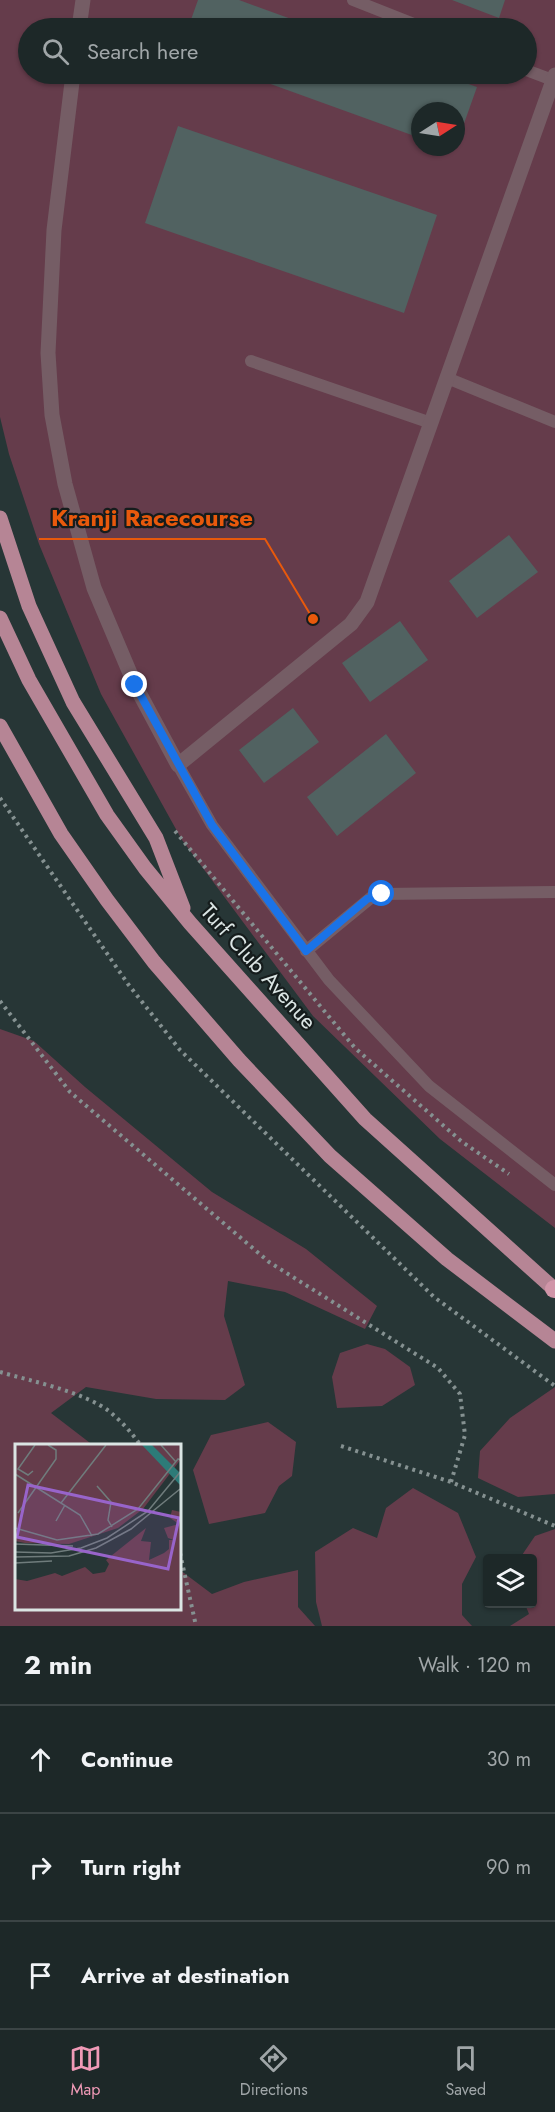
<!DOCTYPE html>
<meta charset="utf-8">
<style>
:root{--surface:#1d2828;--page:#2a3434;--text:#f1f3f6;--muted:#a0a6a8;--line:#3b4445;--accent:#f09ab7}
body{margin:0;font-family:Jost,sans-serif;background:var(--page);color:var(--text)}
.controls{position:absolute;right:18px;bottom:18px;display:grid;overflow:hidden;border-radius:6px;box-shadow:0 2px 4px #0004}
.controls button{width:54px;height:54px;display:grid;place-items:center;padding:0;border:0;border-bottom:2px solid var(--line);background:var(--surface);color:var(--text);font:30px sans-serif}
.compass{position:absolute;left:411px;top:102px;width:54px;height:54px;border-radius:50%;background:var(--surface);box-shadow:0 2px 4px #0004;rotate:78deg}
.stop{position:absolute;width:18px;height:18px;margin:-14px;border:4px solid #1a73e8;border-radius:50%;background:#fff}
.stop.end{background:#1a73e8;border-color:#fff;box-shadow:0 2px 6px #0008}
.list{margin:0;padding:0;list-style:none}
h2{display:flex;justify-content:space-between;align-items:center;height:78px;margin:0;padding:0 24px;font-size:26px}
h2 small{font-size:20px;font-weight:400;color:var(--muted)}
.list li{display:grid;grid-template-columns:39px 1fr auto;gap:18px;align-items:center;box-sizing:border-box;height:108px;padding:0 24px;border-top:2px solid var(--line)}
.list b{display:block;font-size:22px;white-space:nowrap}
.list em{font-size:20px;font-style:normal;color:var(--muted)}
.icon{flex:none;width:33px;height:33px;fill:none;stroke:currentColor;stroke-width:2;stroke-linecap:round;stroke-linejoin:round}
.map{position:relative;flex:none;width:555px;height:1626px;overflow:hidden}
.search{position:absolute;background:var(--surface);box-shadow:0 2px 4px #0004;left:18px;right:18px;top:18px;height:66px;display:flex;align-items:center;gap:15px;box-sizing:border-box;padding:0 21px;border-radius:33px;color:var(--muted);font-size:22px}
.sheet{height:402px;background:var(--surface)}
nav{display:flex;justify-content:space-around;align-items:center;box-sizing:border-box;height:84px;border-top:2px solid var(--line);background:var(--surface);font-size:16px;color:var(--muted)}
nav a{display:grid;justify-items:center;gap:3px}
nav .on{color:var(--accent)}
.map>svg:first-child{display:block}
.green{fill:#653c4b;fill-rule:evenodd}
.building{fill:#516261}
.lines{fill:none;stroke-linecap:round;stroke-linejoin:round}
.path{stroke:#859191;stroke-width:4;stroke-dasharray:3 4.5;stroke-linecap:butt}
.lane{stroke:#755d65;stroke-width:12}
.street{stroke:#755d65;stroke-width:15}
.primary{stroke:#b68595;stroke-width:15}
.highway{stroke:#d095a8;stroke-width:18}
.route{stroke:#1a73e8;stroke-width:8}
.labels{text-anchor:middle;stroke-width:4.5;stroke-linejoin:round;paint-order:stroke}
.street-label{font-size:22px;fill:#dbe5e4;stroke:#151c1c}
.inset-road{fill:none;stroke:#6f7c7c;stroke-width:1.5}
.view{fill:#9864ca;fill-opacity:0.15;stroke:#9864ca;stroke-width:3}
.inset-edge{fill:none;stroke:#dbe5e4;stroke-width:3}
.leader{fill:none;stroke:#e8590c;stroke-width:2}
.callout-dot{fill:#e8590c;stroke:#151c1c;stroke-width:2}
.callout-label{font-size:24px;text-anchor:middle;font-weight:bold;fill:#e8590c;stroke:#151c1c;stroke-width:4.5;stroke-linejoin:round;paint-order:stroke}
</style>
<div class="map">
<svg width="555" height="1626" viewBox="0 0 555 1626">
<rect width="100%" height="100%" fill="#273636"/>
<!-- green -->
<path class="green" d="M0,0H555V1228L440,1139L313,1016L182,840L101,694L39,544L9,454L0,417ZM28,28H526V74H28ZM420,111H456V147H420Z
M0,1029L34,1041L85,1087L212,1192L306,1249L377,1306L365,1329L285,1292L228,1281L224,1316L245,1385L225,1400L156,1399L86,1387L51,1413L94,1446H16V1610H180V1570L212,1594L244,1582L298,1570V1607L315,1626H0Z
M367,1344L385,1349L410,1367L415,1385L382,1406L337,1408L332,1377L340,1353Z
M555,1387V1494L518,1497L478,1478L480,1451L510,1418Z
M268,1422L296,1442L292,1476L279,1486L265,1513L209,1524L193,1470L211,1435Z
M413,1488L458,1513L476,1557L462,1584V1615L472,1626H322L316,1602L315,1552L353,1528L377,1538L386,1508Z
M555,1529V1626H510L529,1614L525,1604H532V1558H520L535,1536Z"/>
<!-- building -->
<path class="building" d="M198,0H239L316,28H188Z
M452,0H505L499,18Z
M243,74H440L477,87L456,146V111H420V138Z
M178,126L437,215L404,313L145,223Z
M509,535L538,572L477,618L449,581Z
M400,621L428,660L370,702L342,663Z
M293,708L319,742L264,783L239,750Z
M386,734L416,773L337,836L307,797Z"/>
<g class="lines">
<!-- path -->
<path class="path" d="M0,798L128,984L180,1050L434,1297L555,1386
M175,831L355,1048L461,1141L509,1174
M0,1001L70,1092L269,1262L438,1368L460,1394L465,1435L451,1482
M0,1372C31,1381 85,1392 110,1412C122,1422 132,1433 141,1446
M341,1446L451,1482L555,1526
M180,1553L196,1626"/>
<!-- lane -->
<path class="lane" d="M353,0L424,28
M526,70L555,81
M251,361L431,423
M447,378L555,422
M178,765L212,825L329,980L429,1086L555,1185
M306,951L373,896L382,894L555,892"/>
<!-- street -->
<path class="street" d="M79,28L83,0
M73,74L54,230L48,353L52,415L65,484L94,588L135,685L178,765L351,624L367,602L555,75"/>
<!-- primary -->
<path class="primary" d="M0,518L29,606L73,702L156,838L183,908
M0,618L29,680L107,815L145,868L190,923L365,1119L554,1289
M0,726L61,834L107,900L154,962L239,1060L330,1156L447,1259L555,1341"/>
<!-- highway -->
<path class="highway" d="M554,1289H555"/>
</g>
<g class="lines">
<!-- route -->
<path class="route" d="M135,685L212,825L306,951L367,899L382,894"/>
</g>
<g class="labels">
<!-- street labels -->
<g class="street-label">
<text transform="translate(259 966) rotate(48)" y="8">Turf Club Avenue</text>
</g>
</g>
<!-- overview -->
<g transform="translate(15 1444)">
<rect width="166" height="166" fill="#273636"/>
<path d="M0,1H166V15L128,65L103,84L54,100L10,99L0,97ZM157,66L166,68V166H0V135L12,137L40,129L47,132L70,123L78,130L90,128L94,120L91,116L131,84L126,97L136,98L134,116L149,109L154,105V96H159L153,94L149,84L164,80L155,74Z" fill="#653c4b"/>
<path d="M127,1H137L166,30V42Z" fill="#2d7b78"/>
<path class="inset-road" d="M146,1L161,18M18,27L13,31L3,25L20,1M0,30L65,71L77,92M82,42L96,58L93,76L97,83M46,59L91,1M133,67L166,27M3,69L41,15V6L33,1M41,77L50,61M0,84L42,96L83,90L123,65L163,15L166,16M0,100L58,102M0,108L36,109L66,104L92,94L133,67M0,113L54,112L81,104L116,85L165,45M0,119L37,117"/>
<path class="view" d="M13,41L164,74L153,125L2,93Z"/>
<rect width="166" height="166" class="inset-edge"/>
</g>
<!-- callouts -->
<path class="leader" d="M313 619L265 539H39"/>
<circle class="callout-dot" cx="313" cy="619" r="6"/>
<g class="callout-label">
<text x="152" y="526">Kranji Racecourse</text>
</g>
</svg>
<div class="controls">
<button><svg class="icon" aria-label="layers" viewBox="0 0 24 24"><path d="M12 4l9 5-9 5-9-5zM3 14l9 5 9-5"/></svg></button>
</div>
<svg class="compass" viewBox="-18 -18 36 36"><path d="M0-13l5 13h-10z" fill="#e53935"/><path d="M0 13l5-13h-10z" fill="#a0a6a8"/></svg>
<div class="stop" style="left:382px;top:894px"></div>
<div class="stop end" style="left:135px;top:685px"></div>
<div class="search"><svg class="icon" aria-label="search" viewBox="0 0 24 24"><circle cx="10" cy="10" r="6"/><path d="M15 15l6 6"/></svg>Search here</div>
</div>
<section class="sheet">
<h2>2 min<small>Walk · 120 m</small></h2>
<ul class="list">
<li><svg class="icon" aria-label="ahead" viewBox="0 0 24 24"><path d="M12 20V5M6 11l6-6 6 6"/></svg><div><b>Continue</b></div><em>30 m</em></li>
<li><svg class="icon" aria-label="right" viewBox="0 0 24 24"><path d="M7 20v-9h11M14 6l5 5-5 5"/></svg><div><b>Turn right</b></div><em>90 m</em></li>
<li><svg class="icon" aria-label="arrive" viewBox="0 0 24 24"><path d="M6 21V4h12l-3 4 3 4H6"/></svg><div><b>Arrive at destination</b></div></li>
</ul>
</section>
<nav>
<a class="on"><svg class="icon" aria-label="map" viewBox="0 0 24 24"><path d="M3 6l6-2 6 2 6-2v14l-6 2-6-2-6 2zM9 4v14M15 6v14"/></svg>Map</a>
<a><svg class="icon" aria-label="directions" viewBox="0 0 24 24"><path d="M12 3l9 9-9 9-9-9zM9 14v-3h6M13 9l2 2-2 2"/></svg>Directions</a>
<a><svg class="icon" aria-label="saved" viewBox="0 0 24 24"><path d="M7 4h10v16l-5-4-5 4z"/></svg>Saved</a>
</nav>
